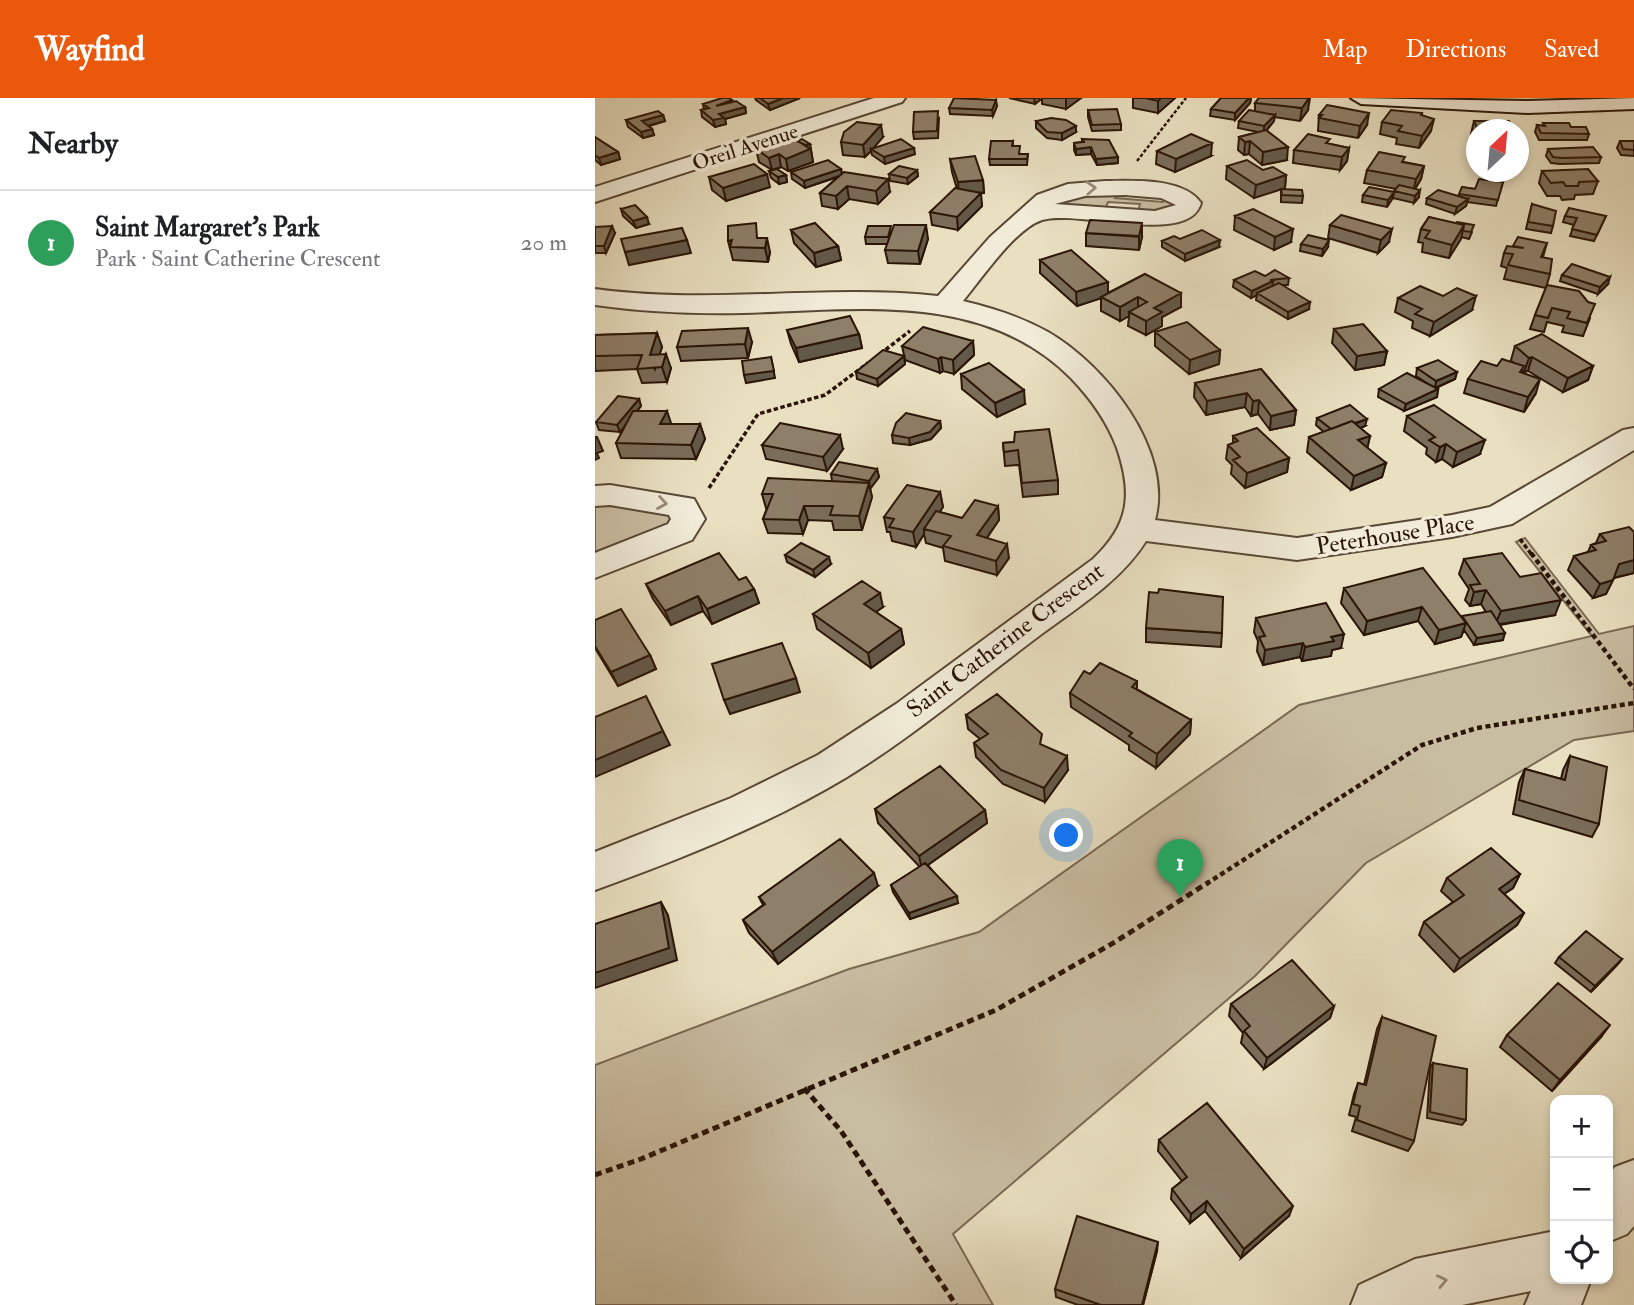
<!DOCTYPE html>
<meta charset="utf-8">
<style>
:root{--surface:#fff;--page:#f6f6f6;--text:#202124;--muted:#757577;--line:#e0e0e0;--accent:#ea580c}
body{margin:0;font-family:"IM FELL Double Pica",serif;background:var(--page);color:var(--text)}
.controls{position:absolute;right:21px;bottom:21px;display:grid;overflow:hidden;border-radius:14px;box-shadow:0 4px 10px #0003}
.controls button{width:63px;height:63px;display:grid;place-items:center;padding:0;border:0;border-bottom:2px solid var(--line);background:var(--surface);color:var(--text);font:35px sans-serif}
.compass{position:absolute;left:871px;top:21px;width:63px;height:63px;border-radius:50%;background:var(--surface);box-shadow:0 4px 10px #0003;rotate:26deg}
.you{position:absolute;left:472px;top:738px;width:24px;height:24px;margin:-18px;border:5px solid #fff;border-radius:50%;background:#1a73e8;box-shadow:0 0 0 10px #1a73e833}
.badge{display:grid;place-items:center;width:46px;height:46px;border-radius:50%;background:var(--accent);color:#fff;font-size:23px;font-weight:700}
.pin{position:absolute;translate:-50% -58px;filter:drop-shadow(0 2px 4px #0008)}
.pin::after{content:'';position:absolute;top:37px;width:24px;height:21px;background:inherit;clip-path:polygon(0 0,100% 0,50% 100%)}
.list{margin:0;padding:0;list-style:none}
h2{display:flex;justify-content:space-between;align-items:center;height:91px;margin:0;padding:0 28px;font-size:30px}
h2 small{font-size:23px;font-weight:400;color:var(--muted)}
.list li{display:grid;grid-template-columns:46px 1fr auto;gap:21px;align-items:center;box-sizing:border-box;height:105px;padding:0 28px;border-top:2px solid var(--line)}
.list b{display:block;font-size:26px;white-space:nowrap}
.list p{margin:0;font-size:23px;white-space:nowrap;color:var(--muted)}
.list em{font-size:23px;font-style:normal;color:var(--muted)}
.icon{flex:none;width:38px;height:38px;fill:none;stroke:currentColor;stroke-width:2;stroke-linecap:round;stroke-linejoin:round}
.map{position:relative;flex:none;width:1039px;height:1207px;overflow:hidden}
header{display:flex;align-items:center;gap:42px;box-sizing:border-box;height:98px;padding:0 35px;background:var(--accent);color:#fff}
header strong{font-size:33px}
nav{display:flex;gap:38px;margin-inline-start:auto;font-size:24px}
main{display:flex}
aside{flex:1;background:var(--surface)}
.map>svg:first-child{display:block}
.green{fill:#c9bda1;stroke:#7a6954;stroke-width:2}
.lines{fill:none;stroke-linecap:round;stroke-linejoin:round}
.street-casing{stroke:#5a4836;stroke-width:4}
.secondary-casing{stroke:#2b1507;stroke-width:4}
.path-far3{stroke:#2b1507;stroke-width:2.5;stroke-dasharray:3.5 2;stroke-linecap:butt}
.path-far2{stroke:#2b1507;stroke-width:3.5;stroke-dasharray:4.5 2.5;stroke-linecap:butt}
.path-far1{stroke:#2b1507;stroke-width:4.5;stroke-dasharray:5 3.5;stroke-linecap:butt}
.path{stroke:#2b1507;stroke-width:5;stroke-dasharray:7 4.5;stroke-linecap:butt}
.street{fill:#f1ebd7;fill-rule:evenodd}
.secondary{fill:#f1ebd7;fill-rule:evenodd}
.wall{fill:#7a6d59;stroke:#2b1507;stroke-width:2}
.shaded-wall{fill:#635949;stroke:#2b1507;stroke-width:2}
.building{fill:#8e7f68;stroke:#2b1507;stroke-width:2}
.oneway{stroke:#988b79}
.labels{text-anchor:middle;stroke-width:7;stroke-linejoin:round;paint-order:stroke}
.far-street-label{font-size:21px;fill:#2b1507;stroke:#f1ebd7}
.street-label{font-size:24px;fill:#2b1507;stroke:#f1ebd7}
</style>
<header>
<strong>Wayfind</strong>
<nav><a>Map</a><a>Directions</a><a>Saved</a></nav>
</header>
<main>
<aside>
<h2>Nearby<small></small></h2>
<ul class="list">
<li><span class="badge" style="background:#2e9e5b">1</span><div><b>Saint Margaret's Park</b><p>Park · Saint Catherine Crescent</p></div><em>20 m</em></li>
</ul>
</aside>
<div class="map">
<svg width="1039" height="1207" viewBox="0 0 1039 1207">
<rect width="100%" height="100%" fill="#e9e0c1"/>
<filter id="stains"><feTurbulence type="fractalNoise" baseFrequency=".00286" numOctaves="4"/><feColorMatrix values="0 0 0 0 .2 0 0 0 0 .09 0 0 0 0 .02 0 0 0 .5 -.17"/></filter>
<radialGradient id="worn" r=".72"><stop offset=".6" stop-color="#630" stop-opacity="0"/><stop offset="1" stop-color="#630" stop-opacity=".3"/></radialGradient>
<!-- green -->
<path class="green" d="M522,95L520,100L568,104L570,99L586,105L578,114H543L545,106L513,104L510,111L467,110L454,104L461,100Z
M16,404L77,417L75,426L0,462V408Z
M930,440L1004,536L1039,528V633L979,642L771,765L660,878L358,1136L398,1207H0V967L254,871L384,834L704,607L997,538L921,444Z"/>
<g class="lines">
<!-- street casing -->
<g class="street-casing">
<path id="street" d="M279,0H310L307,4L0,104V89Z
M510,83C537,83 588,79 606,105C594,149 482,111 447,122C420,131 387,180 368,203C398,210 426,219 453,234C510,267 579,352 560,422L702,440L857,417L895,409L1028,332L1039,330V352L917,426L857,439L702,462L551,443C524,486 475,514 436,544C375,590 317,639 252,679C174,726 86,761 0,792V754L136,700L223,657L301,606L498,461C534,427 538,397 522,350C512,323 496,301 476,280C388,192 262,212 148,215C99,216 49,214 0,207V191C114,207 229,186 343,198L395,139L442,97L473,86ZM530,97L566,100L581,107L560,113L460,106L490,98Z
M15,387L99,401L110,421L97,442L0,480V455L73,426L76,421L74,417L15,407L0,408V388Z
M1039,1062V1128L1032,1136L1013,1144V1078L1020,1069Z
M960,1133V1181H996L986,1207H930L936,1193L867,1207H756L764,1187L820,1161Z"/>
</g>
<!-- secondary casing -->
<g class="secondary-casing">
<path id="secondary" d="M756,0L933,3L1039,0V11L933,15L766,6Z"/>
</g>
<!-- path-far3 -->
<path class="path-far3" d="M542,63L591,0"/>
<!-- path-far2 -->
<path class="path-far2" d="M285,256L315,233
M114,390L163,316L230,297L273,265
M925,441L937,457"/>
<!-- path-far1 -->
<path class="path-far1" d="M936,455L1039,591
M611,786L827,647L882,630L1039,605"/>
<!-- path -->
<path class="path" d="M209,990L246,1033L361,1207
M0,1077L46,1061L401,912L520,844L614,784"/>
<!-- street -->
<use href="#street" class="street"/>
<!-- secondary -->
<use href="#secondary" class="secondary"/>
</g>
<!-- wall -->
<path class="wall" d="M160,0H205L175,12L161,2Z
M414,0H444L445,2L440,6Z
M447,0H486L471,11L447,6Z
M538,0H580L563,15L538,10Z
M626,0H656L655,5L640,22L615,18L616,11Z
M664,0L713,12L705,23L679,19V23L672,32L692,62L667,67L654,56L649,57L643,52L644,39L663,34L643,30L644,23L660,13V5Z
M137,2L138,4L150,9L151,15L130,21L131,26L120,29L107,19L106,12L109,11L108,6Z
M402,8L398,18L355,16L354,10Z
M493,12L526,26V32L497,33L493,19Z
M827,15V17L836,33L824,50L801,46L802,40L785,36L787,24Z
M68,17L70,23L54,28L57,31L59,37L48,40L33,29L31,22Z
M724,17L772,27L763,40L723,33Z
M344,20L343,40L319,41L318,34Z
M441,23L481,34L467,42L452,40L441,30Z
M879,23L920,32H881V47L876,36Z
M948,25L976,29L994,36L992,42H944L940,34L942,27L948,28Z
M0,39L23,54L25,61L6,67L0,62Z
M288,39L278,50L320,56L290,66L277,57L276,53L270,59L248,57L246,44Z
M487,41L523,59V65L502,67L496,56L481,57L479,52V45L487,44Z
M202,43L215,46L218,64L193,73L186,69L181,71L191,77L192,84L184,86L176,80L174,73L177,72L164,64L161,51Z
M418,43V48L425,56H433L432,67H395L394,61Z
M1025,43H1039V58L1026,57L1022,50Z
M735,46L754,50L752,63L745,72L698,65L699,52Z
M953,51L1006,59L1004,65L965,66L956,65L951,58Z
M562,53L616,58L580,74L561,66Z
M355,61L388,82L389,95H385L387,108L363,132L337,127L335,114L362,91L357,74Z
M809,64L829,68L826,81L820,91L824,99L819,105L798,100L799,93L801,91L769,85L772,72Z
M632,68L668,72L691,77L690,90L687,91L708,98L707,105L686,104V91L659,100L631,81Z
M246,71L247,76L295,94L283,106L254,101L243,111L227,108L225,95L243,79L210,90L197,81L196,74Z
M322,72L323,78L313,86L295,83L294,76Z
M947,73L1003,83L998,96L980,97L979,101L967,102L965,98H952L944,85Z
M114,79L175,89L131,103L117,92Z
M908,84L901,108L872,104L871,108L860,116L831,106L832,100L864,98L867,89L880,91Z
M799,94L797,101L792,109L767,104L768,97Z
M937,106L958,128L956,135L931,131Z
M26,111L54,126L41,130L28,118Z
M640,118L696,144L679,152L639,132Z
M970,118H1011L999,143L975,138L979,127L968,124Z
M834,119L877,134L874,141L866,139L854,160L827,154L828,145L823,144L826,131Z
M735,127L794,144L783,155L733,140Z
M0,129L20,135L11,155H0Z
M196,132L243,148L246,162L221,169L199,145Z
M297,134L333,141L325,166L293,165L290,152L293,146H271L270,139Z
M491,135L547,139L544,152L491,148Z
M165,140L175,154L173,164L138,162L133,143Z
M585,141L624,149L590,163L567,149V143Z
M952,145L948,159L955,176L951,190L909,181L912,170L906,168L909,155L918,149Z
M706,146L733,149L727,158L705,153Z
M445,162L513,195L550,176L586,209L567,219V228L551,237L533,228L534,218L525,223L506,213V200L482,208L445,175Z
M967,177L1013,186L1003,196L965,183Z
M670,178L694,180L693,187H687L714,211L693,221L661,202L662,197L656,200L638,189L639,182Z
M952,187L995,220L988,238L967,234L969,228L952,224L949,234L935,231L940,217Z
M803,200L877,212L835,238L817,230L818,223L800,214Z
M739,231L792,253L789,267L760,272L737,245Z
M192,232L264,236L267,250L204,264L196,246Z
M560,234L625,252L624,266L594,276L560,248Z
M62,235L67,249L64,257L76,270L72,284L47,285L42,271L0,273V237Z
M378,243L379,257L359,276L348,273L345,275L310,262L307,248Z
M157,244L153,260L86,263L82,249Z
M920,248L998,268L993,282L968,294L933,273L929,274L928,273L927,275L941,295L929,314L869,295L873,281L902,268L918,265L916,262Z
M309,258L310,266L283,288L262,281L261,274Z
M822,270L862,274L860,281L841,290L843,291L842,299L809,313L783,299L784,291L833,286L821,278Z
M666,271L701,312L699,327L675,332L663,316L656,318L650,309L611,317L599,299L600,285Z
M366,276L430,306L402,319L367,291Z
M44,301L46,308L42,313L76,326H105L110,341L101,361L26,360L21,345L30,329L25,334L4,332L1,324Z
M812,318L885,356L858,369L847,361L841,364L831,356L832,350L809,333Z
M722,320L770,328L765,330L775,338L772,350L791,365L787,379L756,392L712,354L714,339L729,334L721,327Z
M345,323L346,330L336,341L315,347L298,345L297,337Z
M638,338L694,360L692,374L650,390L636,376L637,367L631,361L633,347L638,345Z
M419,344L463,382V396L428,399L424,367L410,368L408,345Z
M167,347L248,351L232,373L171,361Z
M282,371L284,379L275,391L277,399L267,432H239L237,423L213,422L208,436L173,435L168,421L172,410H171L167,396L237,383L236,376Z
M345,394L348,409L344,414L367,420L403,408L404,422L392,440L414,460L402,477L350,463L348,450L331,445L329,436L321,449L297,443L295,434H292L289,419Z
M1039,434V475L1019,480L1011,496L998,500L973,472L979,458L993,454L996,447L1001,445L1005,436Z
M190,457L236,466L220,479L192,464Z
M869,461L925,479L960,517L905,527L908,542L879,547L869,532L866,539L840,546L823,523L769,537L746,505L749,490L867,519L891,514L886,506L875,508L870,502L874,491L864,476Z
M144,482L159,491L164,505L117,526L108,513L76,527L58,501L51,486Z
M288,509L281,514L306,531L309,546L276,570L222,531L218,516Z
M661,520L746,550L737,552L736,558L707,563L705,559L668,567L662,553L663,543L659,534Z
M0,522L55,557L61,571L23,588L0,550Z
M551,530L627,535L626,549L551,544Z
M495,576L542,583V591L596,622L595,636L561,670L534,652V647L476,609L475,595Z
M371,617L473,672L450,704L408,686L381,659L379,645L385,641L373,631Z
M975,658L1004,726L997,739L918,716L924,684L930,671L966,681L968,672Z
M280,711L390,712L392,725L333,767L363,805L315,821L298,794L296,787L325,769L283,725Z
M925,776L918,790L909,796L929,815L922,827L859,874L824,837L829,824L858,804L846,793L852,780Z
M283,788L183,866L154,835L148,822L168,807L164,799Z
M964,859L1027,861L1022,867L996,894L960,865Z
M636,906L739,908L735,920L669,971L646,945L648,935L634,918Z
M787,919L819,1043L813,1053L757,1033L761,1019L754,1017L759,996L763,985L769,987L782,931Z
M912,937L1006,939L957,993L905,949Z
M838,965L871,1022L867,1027L832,1020L835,970Z
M564,1042L694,1118L646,1160L610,1113L595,1125L576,1101L577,1091L587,1083L563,1053Z
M562,1153L548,1207H483L461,1199L460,1191Z"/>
<!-- shaded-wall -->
<path class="shaded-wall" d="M188,0H205L175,12L173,6Z
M439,0H444L445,2L440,6Z
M471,0H486L471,11Z
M566,0H580L563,15V3Z
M654,0H656L655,5L640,22V15Z
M715,0L713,12L705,23L707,10Z
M401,2L402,8L398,18L397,12Z
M150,9L151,15L130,21L131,26L120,29L118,22L124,16Z
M774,15L772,27L763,40L765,28Z
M68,17L70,23L49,29L47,23Z
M680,17L679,23L669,35V28Z
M839,21L836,33L824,50L827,38Z
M286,27L288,39L277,52L276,51V53L270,59L268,47Z
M481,28V34L467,42V35Z
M57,31L59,37L48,40L46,34Z
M655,43L654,56L649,57L650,44Z
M617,45L616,58L580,74L581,61Z
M215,46L218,64L193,73L191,61L206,48Z
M496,49V56L481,57V51Z
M693,49L692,62L667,67L668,54Z
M319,50L320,56L290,66L289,59Z
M754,50L752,63L745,72L747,59Z
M23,54L25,61L6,67L4,60Z
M184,56L186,69L177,72L174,60Z
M523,59V65L502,67L501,61Z
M829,68L826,81L818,94L821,81Z
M246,71L247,77L210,90L209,83Z
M322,72L323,78L313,86L312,80Z
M172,76L175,89L131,103L128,90Z
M191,77L192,84L184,86L183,79Z
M691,77L690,90L659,100L661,87Z
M293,81L295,94L283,106L281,93Z
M388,82L389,95L364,97L363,84Z
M252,88L254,101L243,111L241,98Z
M825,92L824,99L819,105L820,98Z
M799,94L797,101L792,109L793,102Z
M386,95L387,108L363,132L362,119Z
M873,101L871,108L860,116L862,109Z
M52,119L54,126L41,130L38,123Z
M547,125V139L544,152V138Z
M331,127L333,141L325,166L323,153Z
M869,127L866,141L854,160L857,147Z
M17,128L20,135L11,155L9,148Z
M698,131L696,144L679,152L680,139Z
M797,131L794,144L783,155L786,142Z
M172,140L175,154L173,164L170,150Z
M92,142L96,155L34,167L30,154Z
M625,142L624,149L590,163V156Z
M734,142L733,149L727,158L728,151Z
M243,148L246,162L221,169L219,155Z
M1015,179L1013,186L1003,196L1005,189Z
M678,183L677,190L662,195V197L656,200L657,193Z
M513,184V198L482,208L481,194Z
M586,195V209L567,219V228L551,237V223L559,210Z
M881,198L877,212L835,238L839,224Z
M543,199V213L534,214V218L525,223V209Z
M715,204L714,211L693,221V214Z
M153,230L157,244L153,260L150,246Z
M62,235L67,249L60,271L55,257Z
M264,236L267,250L204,264L201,250Z
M378,243L379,257L359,276L358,262Z
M625,252L624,266L594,276L595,262Z
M792,253L789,267L760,272L762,258Z
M71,256L76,270L72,284L67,269Z
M309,258L310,266L283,288L282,281Z
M176,259L180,280L151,285L149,277Z
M346,259L348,273L345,275L343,261Z
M937,259L933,273L929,274L934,260Z
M998,268L993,282L968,294L973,280Z
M862,274L860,281L840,290L841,283Z
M945,281L941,295L929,314L933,299Z
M843,291L842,299L809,313L811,306Z
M429,292L430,306L402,319L400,305Z
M652,295L650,309L611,317L612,303Z
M44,301L46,308L25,334L22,327Z
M664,302L663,316L656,318L658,303Z
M701,312L699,327L675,332L676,318Z
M72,313L77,328L65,326Z
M772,321L770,328L738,341L739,334Z
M345,323L346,330L336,341L315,347L314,340Z
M105,326L110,341L101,361L96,347Z
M245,337L248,351L232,373L228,359Z
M775,338L772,352L763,342Z
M0,339H2L8,353L2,355L4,360L0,362Z
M890,342L885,356L858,369L862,354Z
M851,346L847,361L841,364L845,349Z
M694,360L692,374L650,390L652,375Z
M791,365L787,379L756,392L759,378Z
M282,371L284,379L275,391L274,383Z
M274,385L277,399L267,432L264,418Z
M345,394L348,409L332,432L329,431V436L321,449L318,434Z
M209,408L213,422L208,436L204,422Z
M403,408L404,422L383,452L382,437Z
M412,446L414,460L402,477L401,463Z
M234,459L236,466L220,479L218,472Z
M1039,462V475L1018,480L1024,466Z
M1018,482L1011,496L998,500L1005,486Z
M159,491L164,505L117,526L112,511Z
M891,492L886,506L875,508L879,494Z
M285,495L288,509L272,520L269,506Z
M103,498L108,513L76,527L70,513Z
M966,502L960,517L900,527L906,513Z
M827,509L823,523L769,537L772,523Z
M871,525L866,539L840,546L844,532Z
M306,531L309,546L276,570L273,555Z
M910,535L908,542L879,547L882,540Z
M749,536L746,550L737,552L736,558L707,563L710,549L736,539Z
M708,545L705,559L668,567L670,552Z
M55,557L61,571L23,588L16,574Z
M201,580L205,594L135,616L129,602Z
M596,622L595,636L561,670L562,656Z
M68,633L75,647L0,679V662Z
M472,658L473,672L450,704L449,690Z
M390,712L392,725L327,771L324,758Z
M279,775L283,788L183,866L177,854Z
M925,776L918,790L897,804L904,791Z
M362,798L363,805L315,821L314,815Z
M66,804L73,817L82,862L0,890V875Z
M929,815L922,827L859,874L865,861Z
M1027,861L1022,867L996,894L1000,888Z
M739,908L735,920L669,971L672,960Z
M1015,927L1006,939L957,993L965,982Z
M612,1103L610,1113L595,1125L596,1116Z
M698,1108L694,1118L646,1160L649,1151Z
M563,1144L562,1153L548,1207H547Z"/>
<!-- building -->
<path class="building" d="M127,0H134L137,2L121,8L141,3L150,9L124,16L129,20L118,22L106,12L114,10L108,6Z
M165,0H188L173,6Z
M359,0L401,2L397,12L354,10Z
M550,0H566L563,3Z
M626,0H654L640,15L616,11Z
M664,0H714L707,10L660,5Z
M732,7L774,15L765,28L724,20L727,17H724Z
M522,11L526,26L497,27L493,12Z
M654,12L680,17L669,28L644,23Z
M796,12L827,15L826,17L839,21L827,38L803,33L807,28L787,24Z
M63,13L68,17L47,23L57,31L46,34L31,22Z
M343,13L342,33L318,34L319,14Z
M456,20L471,22L481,28L467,35L452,34L441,23Z
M879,23H914L920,32H883Z
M262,24L286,27L268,47L246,44L249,34Z
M948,25H974L976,29H991L994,36L946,35L942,27L950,28Z
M671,32L693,49L668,54L655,43L650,44L644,39Z
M596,36L617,45L581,61L562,53Z
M713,36L735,41L731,45L754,50L747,59L699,52Z
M923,38L927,43L923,48Z
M0,39L23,54L4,60L0,57Z
M197,39L215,51L191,61L184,56L174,60L161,51Z
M207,41L215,46L210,47L202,43Z
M306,41L319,50L289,59L276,51Z
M487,41L514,42L523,59L501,61L496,49L481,51L479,45L489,44Z
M396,43H418L417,48H425L424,56H433L432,61H394Z
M1025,43H1039V52L1028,51Z
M998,49L1006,59L967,60L958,59L953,51Z
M784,54L810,59L807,64L829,68L821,81L772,72Z
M380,58L388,82L363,84L355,61Z
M233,62L246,71L209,83L196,74Z
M652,62L668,72L678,69L691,77L661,87L632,68Z
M159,66L172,76L128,90L114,79Z
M304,68L322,72L312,80L294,76Z
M182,71L191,77L183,79L174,73Z
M993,71L1003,83L984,84L983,88H971L968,84L956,85L947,73Z
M249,74L293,81L281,93L252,88L241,98L225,95Z
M884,81L908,84L903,102L864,96L867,89L880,91Z
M804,87L825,92L820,98L799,93Z
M774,89L799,94L793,102L768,97Z
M360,90L386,95L362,119L335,114Z
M686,91L707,92L708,98L687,97Z
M843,92L873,101L862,109L832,100Z
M937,106L961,113L958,128L933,124Z
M40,107L52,119L38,123L26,111Z
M974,110L1011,118L1002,137L977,131L982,120L970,118Z
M658,111L698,131L680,139L640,118Z
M746,117L797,131L786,142L735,127Z
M834,119L869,127L857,147L830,140L835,133L826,131Z
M495,122L547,125L544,138L491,135Z
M862,124L879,127L876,134L868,133L869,127L861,125Z
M161,125L162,140H172L170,150L135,149L137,142L133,143V128Z
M220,125L243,148L219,155L196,132Z
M299,127H331L323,153L290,152Z
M17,128L9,148H0V129Z
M273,128H296L293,139H270Z
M87,130L92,142L30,154L26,141Z
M607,132L625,142L590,156L567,143L579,138L585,141Z
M713,137L734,142L728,151L706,146Z
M923,139L952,145L946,159L957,161L955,176L913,167L918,156L909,155L912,148L929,150L918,148Z
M476,152L513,184L481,194L445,162Z
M977,166L1015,179L1005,189L967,177Z
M680,172L694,180L675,182L678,183L657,193L639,182L660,173L670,178Z
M550,176L586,195L559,210L567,214L551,223L534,214L552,204L543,199L525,209L506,199Z
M684,185L715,204L693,214L662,195Z
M952,187L984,193L993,204L1000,206L992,225L972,220L975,214L957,210L953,220L940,217Z
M825,188L848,198L862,190L881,198L839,224L820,216L827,211L803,200Z
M255,218L264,236L201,250L192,232Z
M592,224L625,252L595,262L560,234Z
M768,226L792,253L762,258L739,231Z
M328,229L378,243L358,262L346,259L343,261L307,248Z
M153,230L150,246L82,249L87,233Z
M62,235L55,257L71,256L67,269L42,271L47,257L0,258V237Z
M947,236L998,268L973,280L937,259L934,260L920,248Z
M288,252L309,258L282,281L261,274Z
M176,259L179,273L149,277L147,263Z
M907,261L929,268L925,274L945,281L933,299L873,281L886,263L902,268Z
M843,262L862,274L841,283L822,270Z
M394,265L429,292L400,305L366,276Z
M666,271L701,312L676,318L664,302L658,303L652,295L612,303L600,285Z
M812,275L843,291L811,306L784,291Z
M23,298L44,301L22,327L1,324Z
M755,307L772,321L760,325L757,323L736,331L722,320Z
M839,307L890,342L862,354L851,346L845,349L834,342L840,339L812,318Z
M38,313H72L65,326H105L96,347L21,345Z
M311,315L345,323L335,334L314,340L297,337L301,325Z
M757,323L775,338L763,342L791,365L759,378L714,339Z
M185,325L245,337L228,359L167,347Z
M662,330L694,360L652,375L638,362L645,359L633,347L643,343L638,338Z
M454,331L463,382L427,385L423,352L409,354L408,345L419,344L420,334Z
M244,364L282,371L274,383L236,376Z
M173,380L274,385L264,418L235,417L238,408H209L204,422L168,421L178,396H167Z
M312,387L345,394L318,434L294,429L299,421L289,419Z
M380,402L403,408L382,437L412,446L401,463L348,448L356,438L329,431L341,413L367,420Z
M1034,429L1039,434V462L1024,466L1018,482L1005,486L979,458L1001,452L996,447L1011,443L1005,436Z
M206,445L234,459L218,472L190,457Z
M124,455L144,482L151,479L159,491L112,511L103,498L70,513L51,486Z
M907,455L925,479L946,475L966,502L906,513L891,492L879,494L875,487L885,486L869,461Z
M828,470L871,525L844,532L827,509L772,523L749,490Z
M267,483L285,495L269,506L306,531L273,555L218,516Z
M564,491L628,499L627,535L551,530L554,494L563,495Z
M731,505L749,536L736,539L739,543L710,549L708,545L670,552L664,539L670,538L661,520Z
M26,511L55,557L16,574L0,548V522Z
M896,513L910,535L882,540L867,518Z
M187,545L201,580L129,602L117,566Z
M505,565L542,583L537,589L596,622L562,656L534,638L537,635L475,595L489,573L495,576Z
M402,596L447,636L445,646L472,658L449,690L406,672L379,645L393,636L371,617Z
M51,598L68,633L0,662V619Z
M975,658L1012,669L1004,726L924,702L930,671L970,682Z
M345,668L390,712L324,758L280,711Z
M245,741L279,775L177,854L148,822L170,806L164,799Z
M896,750L925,776L904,791L929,815L865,861L829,824L869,797L852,780Z
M330,765L362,798L314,815L296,787Z
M66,804L74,850L0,875V826Z
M991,833L1027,861L1000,888L964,859Z
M697,862L739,908L672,960L649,933L655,928L636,906Z
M963,885L1015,927L965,982L912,937Z
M787,919L841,938L819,1043L762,1022L765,1008L758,1006L763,985L771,987Z
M838,965L872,971L871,1022L835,1014Z
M612,1005L698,1108L649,1151L612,1103L596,1116L577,1091L592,1079L564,1042Z
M482,1118L563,1144L547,1207H506L460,1191Z"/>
<!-- one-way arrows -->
<defs><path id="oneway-chevron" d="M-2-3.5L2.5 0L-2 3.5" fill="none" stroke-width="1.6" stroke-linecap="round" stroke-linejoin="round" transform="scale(1.75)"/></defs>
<g class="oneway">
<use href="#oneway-chevron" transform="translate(496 90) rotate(-3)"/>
<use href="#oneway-chevron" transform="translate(67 405) rotate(9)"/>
<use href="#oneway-chevron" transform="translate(847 1183) rotate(-12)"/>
</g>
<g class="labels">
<!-- far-street labels -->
<g class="far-street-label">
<text transform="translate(150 49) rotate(-18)" y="7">Oreil Avenue</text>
</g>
<!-- street labels -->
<g class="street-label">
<text transform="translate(800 436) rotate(-9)" y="8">Peterhouse Place</text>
<text transform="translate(410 542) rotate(-37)" y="8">Saint Catherine Crescent</text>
</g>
</g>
<rect width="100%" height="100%" filter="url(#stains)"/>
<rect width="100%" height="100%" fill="url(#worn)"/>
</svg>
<div class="controls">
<button>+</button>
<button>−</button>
<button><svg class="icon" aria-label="locate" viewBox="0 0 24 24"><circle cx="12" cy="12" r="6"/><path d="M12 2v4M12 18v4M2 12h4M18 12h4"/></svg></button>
</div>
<svg class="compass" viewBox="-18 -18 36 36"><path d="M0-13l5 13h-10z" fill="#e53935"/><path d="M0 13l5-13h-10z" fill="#757577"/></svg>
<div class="you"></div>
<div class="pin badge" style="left:585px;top:799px;background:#2e9e5b">1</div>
</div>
</main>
